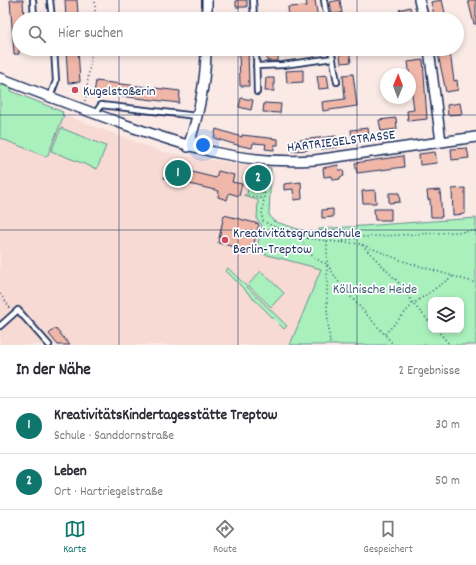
<!DOCTYPE html>
<html lang="de">
<meta charset="utf-8">
<style>
:root{--surface:#fff;--page:#f2f2f3;--text:#2b2b33;--muted:#7c7c81;--line:#e1e1e2;--accent:#0f766e}
body{margin:0;font-family:Dekko,sans-serif;background:var(--page);color:var(--text)}
.controls{position:absolute;right:12px;bottom:12px;display:grid;overflow:hidden;border-radius:8px;box-shadow:0 2px 6px #0003}
.controls button{width:36px;height:36px;display:grid;place-items:center;padding:0;border:0;border-bottom:1px solid var(--line);background:var(--surface);color:var(--text);font:20px sans-serif}
.compass{position:absolute;left:380px;top:68px;width:36px;height:36px;border-radius:50%;background:var(--surface);box-shadow:0 2px 6px #0003;rotate:1deg}
.you{position:absolute;left:203px;top:145px;width:14px;height:14px;margin:-10px;border:3px solid #fff;border-radius:50%;background:#1a73e8;box-shadow:0 0 0 6px #1a73e833}
.badge{display:grid;place-items:center;width:26px;height:26px;border-radius:50%;background:var(--accent);color:#fff;font-size:13px;font-weight:700}
.pin{position:absolute;translate:-50% -50%;border:2px solid #fff;box-shadow:0 1px 4px #0006}
.list{margin:0;padding:0;list-style:none}
h2{display:flex;justify-content:space-between;align-items:center;height:52px;margin:0;padding:0 16px;font-size:17px}
h2 small{font-size:13px;font-weight:400;color:var(--muted)}
.list li{display:grid;grid-template-columns:26px 1fr auto;gap:12px;align-items:center;box-sizing:border-box;height:56px;padding:0 16px;border-top:1px solid var(--line)}
.list b{display:block;font-size:15px;white-space:nowrap}
.list p{margin:0;font-size:13px;white-space:nowrap;color:var(--muted)}
.list em{font-size:13px;font-style:normal;color:var(--muted)}
.icon{flex:none;width:22px;height:22px;fill:none;stroke:currentColor;stroke-width:2;stroke-linecap:round;stroke-linejoin:round}
.map{position:relative;flex:none;width:476px;height:345px;overflow:hidden}
.search{position:absolute;background:var(--surface);box-shadow:0 2px 6px #0003;left:12px;right:12px;top:12px;height:44px;display:flex;align-items:center;gap:10px;box-sizing:border-box;padding:0 14px;border-radius:22px;color:var(--muted);font-size:15px}
.sheet{height:164px;background:var(--surface)}
nav{display:flex;justify-content:space-around;align-items:center;box-sizing:border-box;height:56px;border-top:1px solid var(--line);background:var(--surface);font-size:11px;color:var(--muted)}
nav a{display:grid;justify-items:center;gap:2px}
nav .on{color:var(--accent)}
.map>svg:first-child{display:block}
.built{fill:#f7dad3}
.green{fill:#a9f0bd;stroke:#62908e;fill-rule:evenodd}
.building{fill:#f0b7a8;stroke:#1b2f5e}
.lines{fill:none;stroke-linecap:round;stroke-linejoin:round}
.lane-casing{stroke:#1b2f5e;stroke-width:8}
.street-casing{stroke:#1b2f5e;stroke-width:12}
.path{stroke:#1b2f5e;stroke-width:1.5;stroke-dasharray:1 3;stroke-linecap:butt}
.lane{stroke:#fff;stroke-width:4.5}
.street{stroke:#fff;stroke-width:9}
.grid{fill:none;stroke:#1b2f5e;stroke-width:1;stroke-opacity:0.55}
.poi-dot{fill:#d1495b;stroke:#fff;stroke-width:1.5}
.labels{text-anchor:middle;stroke-width:3.5;stroke-linejoin:round;paint-order:stroke}
.poi-label{font-size:14px;fill:#1b2f5e;stroke:#fff;text-anchor:start}
.street-label{font-size:14px;fill:#1b2f5e;stroke:#fff}
.park-label{font-size:14px;fill:#3e5f76;stroke:#fff}
</style>
<div class="map">
<svg width="476" height="345" viewBox="0 0 476 345">
<rect width="100%" height="100%" fill="#fae9e5"/>
<filter id="ink" filterUnits="userSpaceOnUse"><feTurbulence type="fractalNoise" baseFrequency=".025" numOctaves="2"/><feDisplacementMap in="SourceGraphic" scale="8" xChannelSelector="R" yChannelSelector="G"/><feConvolveMatrix kernelMatrix="1 2 1 2 8 2 1 2 1" color-interpolation-filters="sRGB"/></filter>
<g filter="url(#ink)">
<!-- built -->
<path class="built" d="M64,115L162,152L254,167L246,197L258,200L257,220L262,225L322,269L290,345H0V138L47,157Z"/>
<!-- green -->
<path class="green" d="M0,81L13,86L11,91L63,112L62,115H64L47,157L0,138Z
M61,128L106,146L97,169L51,151Z
M254,167L271,168L269,214L273,221L319,236V229L476,218V345H290L321,269L256,252L262,225L257,220L258,200L246,197ZM431,300H461V330H431Z
M228,268L287,326L284,329L226,271Z
M261,271L284,293L271,307L248,285Z"/>
<!-- building -->
<path class="building" d="M10,0H23L24,19H19V54H14Z
M65,0H77L78,14H76V19H66Z
M236,0H247V7H236Z
M306,0H315L318,19H289L288,7L307,6Z
M340,0L342,13L332,14L330,2Z
M442,0L445,13L434,15L431,2Z
M468,0H476V24H474Z
M410,7L413,19H401L399,10Z
M66,49H78L80,82L68,83Z
M239,49H248L249,86H240Z
M267,49H278V61H267Z
M339,49H349L351,62L341,63Z
M450,52L454,81L457,80L458,90L446,92L438,54Z
M423,60L427,119L408,121L407,111L414,110L408,62Z
M303,70V82L287,83L286,71Z
M353,74L357,106L323,111L322,102L345,99L343,75Z
M327,75L329,88L319,89L317,76Z
M266,78H274V91H265Z
M96,81L180,91L179,103L94,93Z
M241,98L253,100L251,110L239,107Z
M264,103L281,104L280,113L263,112Z
M460,103L462,114L448,115L447,105Z
M396,118L397,129L381,131L379,120Z
M368,128L369,138L352,140L351,130Z
M216,129L242,137V135L278,139V145H274V150L265,149L266,144L253,143L252,148L237,145L214,138Z
M336,136L338,147L321,149V146L307,147L308,150L292,151L291,141Z
M467,148L469,158L452,160L451,149Z
M435,152L437,163L420,165L419,154Z
M403,156L404,167L357,173L355,163Z
M177,163L185,165L184,170L216,178L218,171L234,175L232,182L242,184L239,196L229,193L227,200L218,197L219,191L164,178L167,167L176,169Z
M338,165L339,170H343L344,176L340,177V179L333,180L332,176L324,177L323,168Z
M301,182L302,199L294,200L293,189L284,190V184Z
M465,188V214L453,215L452,189Z
M375,190L376,203H363L362,191Z
M440,190L442,217H431L430,199L428,200L427,191Z
M389,193H399L400,202L389,203Z
M333,209V217L322,218V210Z
M374,209H391V220H375Z
M224,215L259,224L252,251L218,243Z
M55,328L70,345H58L49,334Z"/>
<g class="lines">
<!-- lane casing -->
<g class="lane-casing">
<path id="lane" d="M33,0L34,19
M50,0L52,19
M253,0L254,19
M324,0L327,19
M256,49L257,92
M331,49L337,82
M256,66L283,65L333,58
M50,97L56,81L54,49
M95,114L101,105L197,116
M0,326L18,310L49,345"/>
</g>
<!-- street casing -->
<g class="street-casing">
<path id="street" d="M419,0L424,19
M207,19V0
M429,49L441,142
M0,78C42,94 84,110 126,125C191,148 244,165 315,160L476,137
M188,147C199,114 206,83 206,49"/>
</g>
<!-- path -->
<path class="path" d="M95,19V0
M85,101L92,49
M255,166L257,183L264,196
M267,169L262,216L263,221L293,236L327,241V264L342,287L394,345
M244,195L264,199
M301,238C305,251 315,260 327,264V309L330,345
M327,241L361,244L403,261L476,283
M343,241L361,237L476,231
M362,245L403,287L413,304L431,323
M0,294L11,309
M437,330L450,345
M385,334L413,304L453,276"/>
<!-- lane -->
<use href="#lane" class="lane"/>
<!-- street -->
<use href="#street" class="street"/>
</g>
</g>
<!-- grid -->
<path class="grid" d="M119,0V19M238,0V19M357,0V19M119,49V345M238,49V345M357,49V345M0,115H476M0,230H476"/>
<!-- markers -->
<g class="poi-dot">
<circle cx="75" cy="90" r="4"/>
<circle cx="225" cy="240" r="4"/>
</g>
<g class="labels">
<!-- poi labels -->
<g class="poi-label">
<text x="83" y="95">Kugelstoßerin</text>
<text x="233" y="237">Kreativitätsgrundschule<tspan x="233" dy="16">Berlin-Treptow</tspan></text>
</g>
<!-- street labels -->
<g class="street-label">
<text transform="translate(341 140) rotate(-7)" y="5">HARTRIEGELSTRASSE</text>
</g>
<!-- park labels -->
<g class="park-label">
<text x="375" y="293">Köllnische Heide</text>
</g>
</g>
</svg>
<div class="controls">
<button><svg class="icon" aria-label="layers" viewBox="0 0 24 24"><path d="M12 4l9 5-9 5-9-5zM3 14l9 5 9-5"/></svg></button>
</div>
<svg class="compass" viewBox="-18 -18 36 36"><path d="M0-13l5 13h-10z" fill="#e53935"/><path d="M0 13l5-13h-10z" fill="#7c7c81"/></svg>
<div class="you"></div>
<div class="pin badge" style="left:178px;top:173px">1</div>
<div class="pin badge" style="left:258px;top:178px">2</div>
<div class="search"><svg class="icon" aria-label="search" viewBox="0 0 24 24"><circle cx="10" cy="10" r="6"/><path d="M15 15l6 6"/></svg>Hier suchen</div>
</div>
<section class="sheet">
<h2>In der Nähe<small>2 Ergebnisse</small></h2>
<ul class="list">
<li><span class="badge">1</span><div><b>KreativitätsKindertagesstätte Treptow</b><p>Schule · Sanddornstraße</p></div><em>30 m</em></li>
<li><span class="badge">2</span><div><b>Leben</b><p>Ort · Hartriegelstraße</p></div><em>50 m</em></li>
</ul>
</section>
<nav>
<a class="on"><svg class="icon" aria-label="map" viewBox="0 0 24 24"><path d="M3 6l6-2 6 2 6-2v14l-6 2-6-2-6 2zM9 4v14M15 6v14"/></svg>Karte</a>
<a><svg class="icon" aria-label="directions" viewBox="0 0 24 24"><path d="M12 3l9 9-9 9-9-9zM9 14v-3h6M13 9l2 2-2 2"/></svg>Route</a>
<a><svg class="icon" aria-label="saved" viewBox="0 0 24 24"><path d="M7 4h10v16l-5-4-5 4z"/></svg>Gespeichert</a>
</nav>
